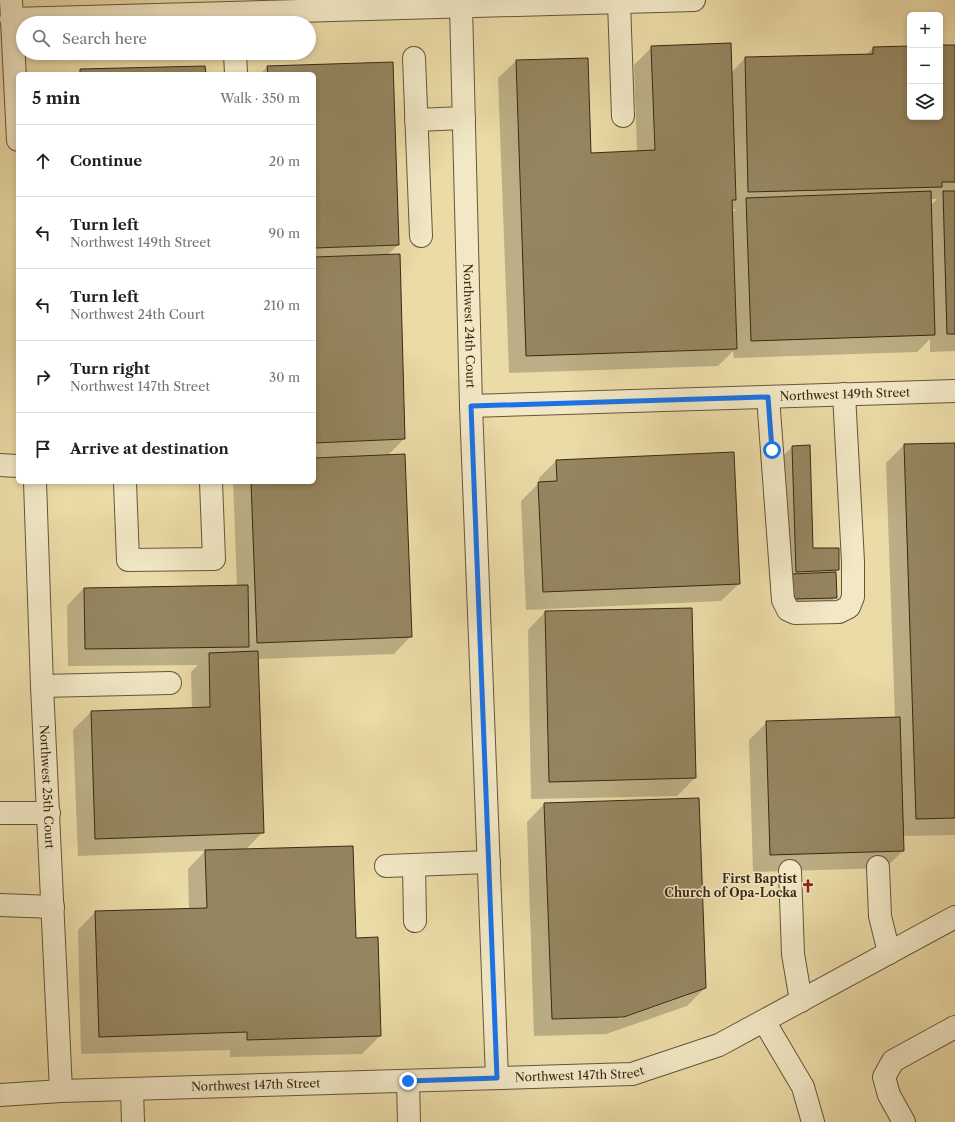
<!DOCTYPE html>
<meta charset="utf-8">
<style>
:root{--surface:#fff;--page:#f6f6f6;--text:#202124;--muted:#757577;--line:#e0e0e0}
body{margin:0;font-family:"Libre Caslon Text",serif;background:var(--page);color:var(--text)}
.controls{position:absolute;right:12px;top:12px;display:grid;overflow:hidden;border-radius:6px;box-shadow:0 2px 6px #0003}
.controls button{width:36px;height:36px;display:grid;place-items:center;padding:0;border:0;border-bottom:1px solid var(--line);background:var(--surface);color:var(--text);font:20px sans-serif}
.stop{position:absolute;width:12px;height:12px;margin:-9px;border:3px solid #1a73e8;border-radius:50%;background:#fff}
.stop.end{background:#1a73e8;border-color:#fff;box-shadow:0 1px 4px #0008}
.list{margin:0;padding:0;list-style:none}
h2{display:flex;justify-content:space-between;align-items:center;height:52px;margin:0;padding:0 16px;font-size:17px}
h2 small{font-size:13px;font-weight:400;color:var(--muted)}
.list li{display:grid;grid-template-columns:26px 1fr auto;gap:12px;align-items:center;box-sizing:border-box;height:72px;padding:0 16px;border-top:1px solid var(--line)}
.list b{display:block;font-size:15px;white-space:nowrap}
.list p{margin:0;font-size:13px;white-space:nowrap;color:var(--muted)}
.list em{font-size:13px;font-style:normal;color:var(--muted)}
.icon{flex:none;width:22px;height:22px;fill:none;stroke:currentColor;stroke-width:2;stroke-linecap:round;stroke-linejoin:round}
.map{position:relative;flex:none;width:955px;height:1122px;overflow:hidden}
.search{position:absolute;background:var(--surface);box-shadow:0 2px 6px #0003;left:16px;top:16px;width:300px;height:44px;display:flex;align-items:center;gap:10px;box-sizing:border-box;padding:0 14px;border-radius:22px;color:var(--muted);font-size:15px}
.panel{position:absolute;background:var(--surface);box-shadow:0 2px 6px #0003;left:16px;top:72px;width:300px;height:412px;border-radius:6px}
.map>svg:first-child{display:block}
.shadow{fill:#0003;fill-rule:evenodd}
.building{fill:#958660;stroke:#382914}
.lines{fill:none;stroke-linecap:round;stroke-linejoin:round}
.minor-casing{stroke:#655639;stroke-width:24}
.minor{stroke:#f2e8c6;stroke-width:22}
.route{stroke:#1a73e8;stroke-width:5}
.labels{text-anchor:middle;stroke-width:3;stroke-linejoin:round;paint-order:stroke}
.street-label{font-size:12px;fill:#382914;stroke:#f2e8c6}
.poi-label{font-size:12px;font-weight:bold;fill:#382914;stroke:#f2e8c6;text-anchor:end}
</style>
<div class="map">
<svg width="955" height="1122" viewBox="0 0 955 1122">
<rect width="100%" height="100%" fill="#ebdba7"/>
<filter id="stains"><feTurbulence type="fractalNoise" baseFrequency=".005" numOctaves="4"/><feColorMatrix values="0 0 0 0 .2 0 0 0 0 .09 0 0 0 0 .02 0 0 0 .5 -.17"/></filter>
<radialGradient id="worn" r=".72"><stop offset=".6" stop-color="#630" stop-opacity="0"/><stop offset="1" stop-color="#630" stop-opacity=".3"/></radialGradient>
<!-- shadow -->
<path class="shadow" d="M940,46H955V351L930,352V339L917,352L734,358L733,351L718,366L509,373L498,78L516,61L590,154L637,152L634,65L652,47L731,73L745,58L865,56L873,48L910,47V117H940ZM930,199H937L930,206ZM731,209H736L731,214Z
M392,63L398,245L387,255L404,439L387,456L411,636L394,654L258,659L263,832L245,850L355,939L380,1036L362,1054L230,1057V1050L81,1054L78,930L95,912L189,909L188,869L205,851L78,856L73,730L91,712L192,709L191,672L198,665L68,666L67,606L84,588L237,586L233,482H314V74H260L268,66Z
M955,444V835L902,836L903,851L885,868L753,872L749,740L767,722L895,718L886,463L904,445Z
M792,447L812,549L838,570L835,573L836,597L827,606L785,608L779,460Z
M556,461L739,584L721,601L526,610L521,501L539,483V478Z
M691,609L695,778L677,796L531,799L528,630L545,612Z
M544,804L705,988L687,1006L606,1034L534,1036L527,822ZM688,993V995L620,1019L619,1017Z"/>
<!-- building -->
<path class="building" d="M731,43L736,200H732L737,349L526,356L516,60L588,58L591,153L655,150L651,46Z
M940,45H955V182H942V187L748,192L745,57L873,54V47L910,46V117H940Z
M393,62L399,245L314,248V74H268L267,66Z
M205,66L206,74H80V69Z
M931,191L935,335L751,341L746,198Z
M943,191H955V334H947Z
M400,254L405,439L314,443V257Z
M955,443V818L916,819L904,444Z
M810,445L813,548H839V570L796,572L792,446Z
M734,452L740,584L543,592L538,482L557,481L556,460Z
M405,454L412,637L257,643L251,482H314V458Z
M836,572L837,598L793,599L792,574Z
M248,585L249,647L85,649L84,588Z
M692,608L696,778L549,782L545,611Z
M258,651L264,833L95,839L91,711L210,707L209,653Z
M900,717L904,851L770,855L766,721Z
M699,798L706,988L624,1017L552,1019L544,803Z
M353,846L356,938L378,937L381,1036L247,1040V1032L99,1037L95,911L207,908L205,850Z"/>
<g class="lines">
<!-- minor casing -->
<g class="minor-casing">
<g id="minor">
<path d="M11,0L18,140"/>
<path d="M619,2L623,116"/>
<path id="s1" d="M461,6L471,406L497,1078"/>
<path d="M11,19L694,0"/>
<path d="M235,53L236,74"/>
<path d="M414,58L421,236"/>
<path d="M416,120L464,118"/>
<path d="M768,397L783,600L788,610L795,613L839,612L849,607L853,597V562L844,394"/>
<path id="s2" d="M471,406L955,391"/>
<path d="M0,465L18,466"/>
<path id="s3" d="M35,482L42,686L61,1091"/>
<path d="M125,482L128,560L214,559L211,482"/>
<path d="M42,686L170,683"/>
<path d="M0,813H49"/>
<path d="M414,865L415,921"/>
<path d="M386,866L489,862"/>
<path d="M878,867L880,916L889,953"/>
<path d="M790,871L793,954L801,1001"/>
<path d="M0,905L53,907"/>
<path d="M764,1021L803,1087L813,1122"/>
<path d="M408,1081L409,1122"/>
<path d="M132,1089L133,1122"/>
<path id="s4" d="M0,1095L61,1091L632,1074L719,1045L955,917"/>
<path d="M904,1122L889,1095L884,1077L893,1061L955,1027"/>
</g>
</g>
<!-- minor -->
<use href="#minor" class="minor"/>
</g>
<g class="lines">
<!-- route -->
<path class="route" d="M408,1081L497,1078L471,406L768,397L772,450"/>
</g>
<!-- icons -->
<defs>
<g id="church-bare" transform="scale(1.08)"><path d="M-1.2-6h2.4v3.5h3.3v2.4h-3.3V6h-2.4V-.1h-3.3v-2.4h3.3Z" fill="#8f2418" stroke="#f2e8c6" stroke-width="2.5" paint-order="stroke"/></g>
</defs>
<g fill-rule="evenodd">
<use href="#church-bare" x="808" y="886"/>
</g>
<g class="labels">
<!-- street labels -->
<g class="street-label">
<text dy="4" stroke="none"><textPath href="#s1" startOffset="320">Northwest 24th Court</textPath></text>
<text dy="4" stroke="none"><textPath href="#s2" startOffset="374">Northwest 149th Street</textPath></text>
<text dy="4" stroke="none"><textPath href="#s3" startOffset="305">Northwest 25th Court</textPath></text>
<text dy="4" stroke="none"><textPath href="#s4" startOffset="580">Northwest 147th Street</textPath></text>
<text dy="4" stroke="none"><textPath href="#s4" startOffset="256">Northwest 147th Street</textPath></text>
</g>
<!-- poi labels -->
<g class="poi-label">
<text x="797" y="883">First Baptist<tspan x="797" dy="14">Church of Opa-Locka</tspan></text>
</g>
</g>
<rect width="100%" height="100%" filter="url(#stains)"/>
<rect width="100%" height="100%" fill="url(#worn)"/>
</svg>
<div class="controls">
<button>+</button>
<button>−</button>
<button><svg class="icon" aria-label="layers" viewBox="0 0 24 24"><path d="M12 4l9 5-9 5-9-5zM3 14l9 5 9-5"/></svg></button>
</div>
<div class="stop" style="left:772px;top:450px"></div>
<div class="stop end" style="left:408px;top:1081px"></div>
<div class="search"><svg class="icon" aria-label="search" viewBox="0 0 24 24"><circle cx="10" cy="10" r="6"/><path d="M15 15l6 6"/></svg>Search here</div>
<section class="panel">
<h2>5 min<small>Walk · 350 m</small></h2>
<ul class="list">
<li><svg class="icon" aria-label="ahead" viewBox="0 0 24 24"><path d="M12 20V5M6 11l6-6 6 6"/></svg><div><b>Continue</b></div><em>20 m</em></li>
<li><svg class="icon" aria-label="left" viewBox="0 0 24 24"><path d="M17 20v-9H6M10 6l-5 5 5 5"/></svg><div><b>Turn left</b><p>Northwest 149th Street</p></div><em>90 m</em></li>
<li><svg class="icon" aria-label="left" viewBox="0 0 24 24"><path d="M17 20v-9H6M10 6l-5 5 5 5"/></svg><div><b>Turn left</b><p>Northwest 24th Court</p></div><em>210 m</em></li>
<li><svg class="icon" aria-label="right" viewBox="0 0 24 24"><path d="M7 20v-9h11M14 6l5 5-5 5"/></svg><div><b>Turn right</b><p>Northwest 147th Street</p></div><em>30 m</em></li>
<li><svg class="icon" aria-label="arrive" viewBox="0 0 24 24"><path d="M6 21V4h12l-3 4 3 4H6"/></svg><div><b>Arrive at destination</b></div></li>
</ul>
</section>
</div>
